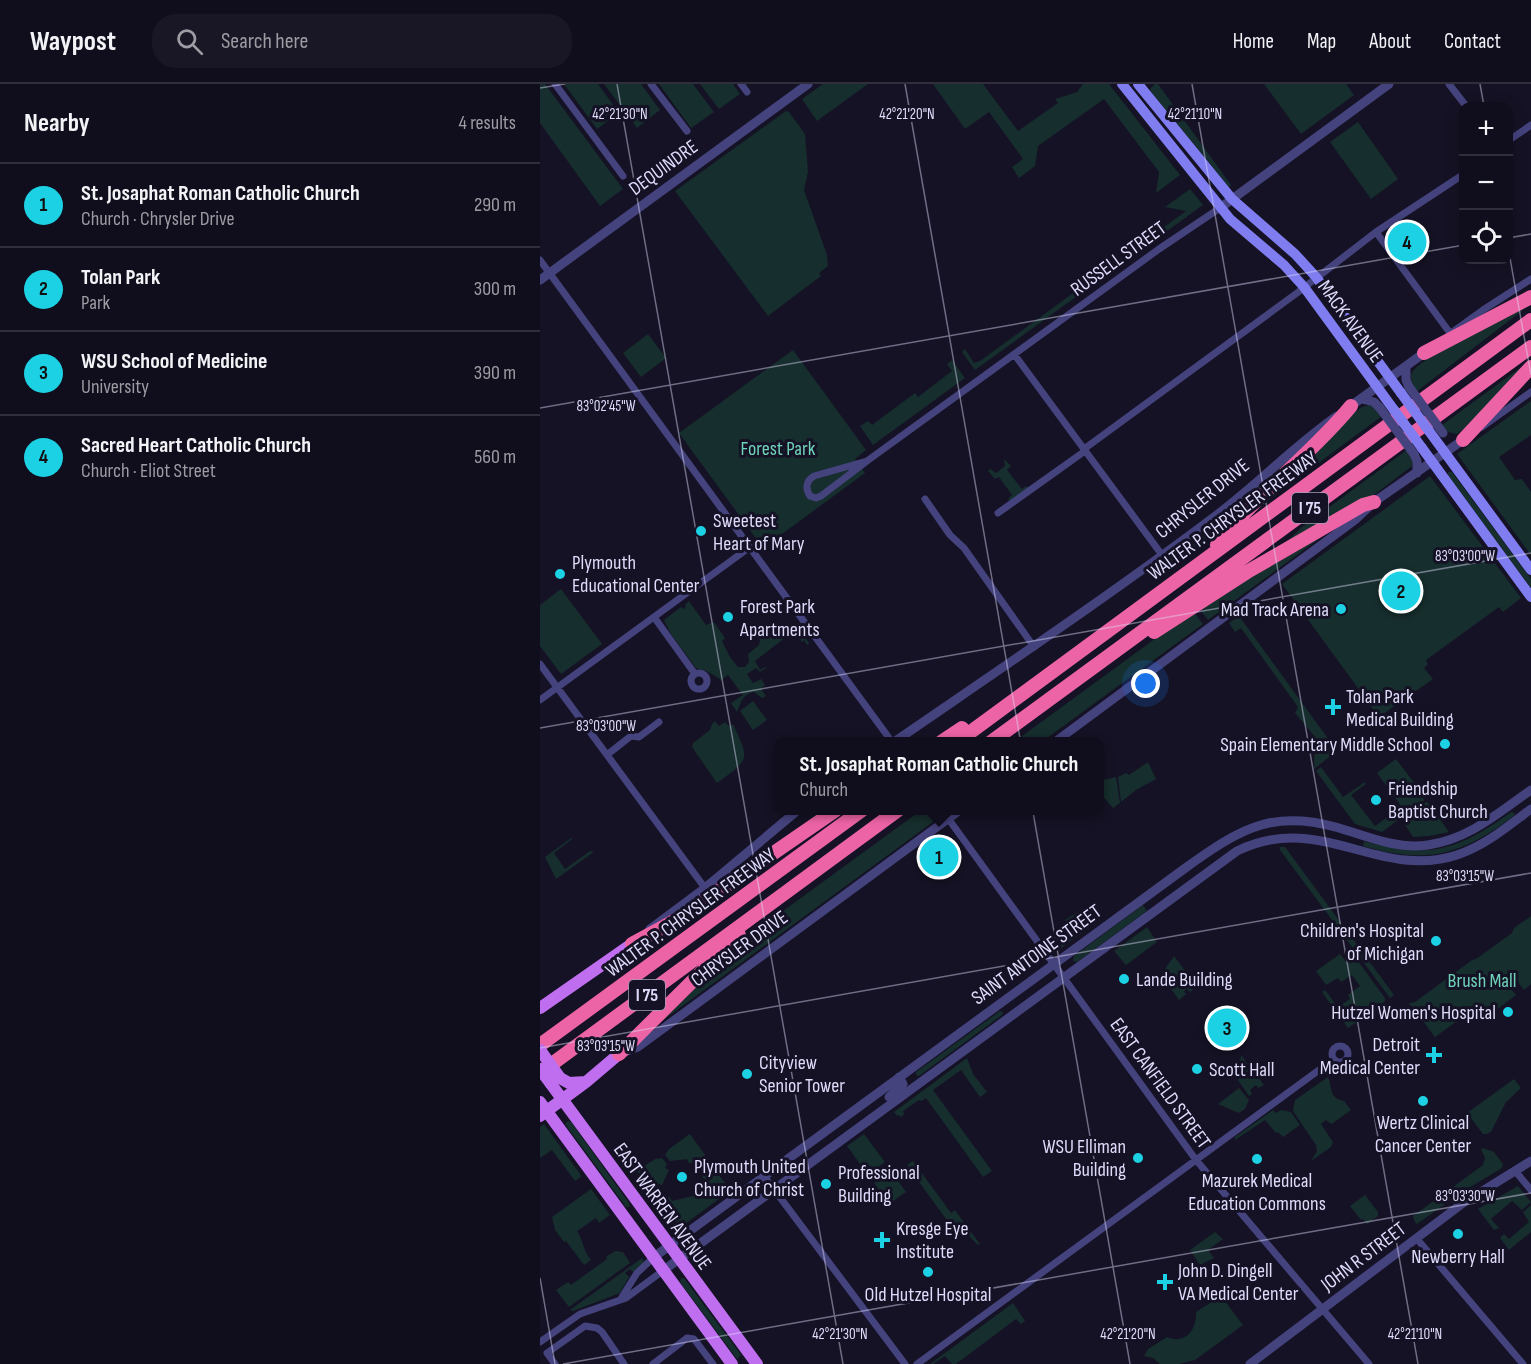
<!DOCTYPE html>
<meta charset="utf-8">
<style>
:root{--surface:#100e1c;--page:#191725;--text:#f1f3f6;--muted:#9c9ca3;--line:#302e3b;--accent:#1dd1e4}
body{margin:0;font-family:"Sofia Sans Condensed",sans-serif;background:var(--page);color:var(--text)}
.controls{position:absolute;right:18px;top:18px;display:grid;overflow:hidden;border-radius:12px;box-shadow:0 3px 15px #0003}
.controls button{width:54px;height:54px;display:grid;place-items:center;padding:0;border:0;border-bottom:2px solid var(--line);background:var(--surface);color:var(--text);font:30px sans-serif}
.you{position:absolute;left:606px;top:600px;width:21px;height:21px;margin:-15px;border:4px solid #fff;border-radius:50%;background:#1a73e8;box-shadow:0 0 0 9px #1a73e833}
.badge{display:grid;place-items:center;width:39px;height:39px;border-radius:50%;background:var(--accent);color:#111;font-size:20px;font-weight:700}
.pin{position:absolute;translate:-50% -50%;border:3px solid #fff;box-shadow:0 2px 6px #0006}
.popup{position:absolute;left:234px;top:653px;width:330px;height:78px;box-sizing:border-box;display:grid;place-content:center;border-radius:12px;background:var(--surface);filter:drop-shadow(0 2px 4px #0005);font-size:20px;white-space:nowrap;color:var(--muted)}
.popup b{font-size:22px;color:var(--text)}
.popup::after{content:'';position:absolute;left:50%;top:100%;margin-left:-12px;border:12px solid transparent;border-top-color:var(--surface)}
.list{margin:0;padding:0;list-style:none}
h2{display:flex;justify-content:space-between;align-items:center;height:78px;margin:0;padding:0 24px;font-size:26px}
h2 small{font-size:20px;font-weight:400;color:var(--muted)}
.list li{display:grid;grid-template-columns:39px 1fr auto;gap:18px;align-items:center;box-sizing:border-box;height:84px;padding:0 24px;border-top:2px solid var(--line)}
.list b{display:block;font-size:22px;white-space:nowrap}
.list p{margin:0;font-size:20px;white-space:nowrap;color:var(--muted)}
.list em{font-size:20px;font-style:normal;color:var(--muted)}
.icon{flex:none;width:33px;height:33px;fill:none;stroke:currentColor;stroke-width:2;stroke-linecap:round;stroke-linejoin:round}
.map{position:relative;flex:none;width:991px;height:1280px;overflow:hidden}
header{display:flex;align-items:center;gap:36px;box-sizing:border-box;height:84px;padding:0 30px;background:var(--surface);border-bottom:2px solid var(--line)}
header strong{font-size:28px}
nav{display:flex;gap:33px;margin-inline-start:auto;font-size:21px}
.search{width:420px;height:54px;background:var(--page);display:flex;align-items:center;gap:15px;box-sizing:border-box;padding:0 21px;border-radius:24px;color:var(--muted);font-size:22px}
main{display:flex}
aside{flex:1;background:var(--surface)}
.map>svg:first-child{display:block}
.green{fill:#162e2d}
.lines{fill:none;stroke-linecap:round;stroke-linejoin:round}
.minor{stroke:#45437e;stroke-width:7}
.tertiary{stroke:#45437e;stroke-width:9}
.secondary{stroke:#7f7df0;stroke-width:10}
.primary{stroke:#be6eee;stroke-width:12}
.motorway{stroke:#ed64a6;stroke-width:14}
.tertiary-bridge{stroke:#45437e;stroke-width:9}
.secondary-bridge{stroke:#7f7df0;stroke-width:10}
.primary-bridge{stroke:#be6eee;stroke-width:12}
.ticks{fill:none;stroke:#dedbfb;stroke-width:1.5;stroke-opacity:0.45}
.poi-dot{fill:#1dd1e4;stroke:#151225;stroke-width:2}
.labels{text-anchor:middle;stroke-width:6;stroke-linejoin:round;paint-order:stroke}
.shield{fill:#151225;stroke:#a29fbb;stroke-width:1.5}
.shield-label{font-size:18px;font-weight:bold;fill:#dedbfb}
.street-label{font-size:20px;fill:#dedbfb;stroke:#151225}
.park-label{font-size:20px;fill:#6ed3b9;stroke:#151225}
.poi-label{font-size:20px;fill:#dedbfb;stroke:#151225;text-anchor:start}
.ticks-label{font-size:15px;text-anchor:middle;fill:#dedbfb;stroke:#151225;stroke-width:6;stroke-linejoin:round;paint-order:stroke}
</style>
<header>
<strong>Waypost</strong>
<div class="search"><svg class="icon" aria-label="search" viewBox="0 0 24 24"><circle cx="10" cy="10" r="6"/><path d="M15 15l6 6"/></svg>Search here</div>
<nav><a>Home</a><a>Map</a><a>About</a><a>Contact</a></nav>
</header>
<main>
<aside>
<h2>Nearby<small>4 results</small></h2>
<ul class="list">
<li><span class="badge">1</span><div><b>St. Josaphat Roman Catholic Church</b><p>Church · Chrysler Drive</p></div><em>290 m</em></li>
<li><span class="badge">2</span><div><b>Tolan Park</b><p>Park</p></div><em>300 m</em></li>
<li><span class="badge">3</span><div><b>WSU School of Medicine</b><p>University</p></div><em>390 m</em></li>
<li><span class="badge">4</span><div><b>Sacred Heart Catholic Church</b><p>Church · Eliot Street</p></div><em>560 m</em></li>
</ul>
</aside>
<div class="map">
<svg width="991" height="1280" viewBox="0 0 991 1280">
<rect width="100%" height="100%" fill="#151225"/>
<!-- green -->
<path class="green" d="M0,0H5L83,105L60,122L0,39Z
M24,0H58L79,29L57,45Z
M64,0H101L120,26L97,44Z
M119,0H153L174,28L151,44Z
M160,0H193L200,10L179,25Z
M283,0H328L277,37L262,15Z
M393,0H443L478,47L518,19L515,15L537,8L543,0H569L640,91L616,109L619,88L564,15L498,62L495,82L479,94L472,83L483,75L449,28L425,45Z
M615,0H618L691,101L689,103L611,8L610,5Z
M724,0H806L814,11L761,50Z
M246,27L249,28L265,50L268,88L264,106L287,171L288,182L279,189L281,192L228,232L135,107Z
M818,38L858,95L831,115L790,58Z
M650,105L663,121L435,286L422,268L425,265L434,279L440,277L646,127L625,123Z
M991,220L876,308C865,289 873,285 889,274Z
M108,250L126,274L101,293L83,269Z
M253,266L326,366L315,375L325,389L223,464L139,349Z
M412,276L425,294L333,361L320,342L328,337L332,341L375,309L378,313L412,287L407,280Z
M988,278L930,340L917,350L908,348L902,341Z
M991,317V351L959,373L975,396L982,395L991,408V471L917,370Z
M829,321L835,323L842,332L723,420L811,331L822,323Z
M775,353L688,441L628,485L622,477L677,437Z
M867,366L873,375L872,382L834,411L735,468L733,467L738,462L741,463L762,443Z
M464,375L471,382L467,386L482,405L486,402L488,404L470,417L468,415L472,411L459,393L455,395L448,387L450,385L456,389L465,382Z
M908,388H912L991,495V504L908,391Z
M890,392L981,514L963,528L959,523L886,576L888,580L884,584L893,595L839,633L742,500Z
M798,441L668,536L658,523Z
M21,505L62,560L21,590L0,562V521Z
M149,517L166,541L174,538L185,554L182,557L190,573L198,583H205L209,578L208,570L219,561L220,556L216,550L219,548L232,553H236L255,539L269,559L267,561L264,556L262,558L254,547L215,577L220,586L225,583L226,584L220,588L216,584L207,590L213,599L221,595L225,601L221,605L226,612L222,614L214,608C203,610 201,618 197,628L191,619L203,611L188,591L181,596C175,591 165,586 156,584L131,550L124,536L141,523L143,525L146,523L145,521Z
M653,527L663,540L503,657L474,658Z
M699,532L797,667L774,685L775,653L755,629L758,623L701,544L695,548L689,539Z
M213,617L227,636L213,646L200,627Z
M175,637L179,642L185,638L189,642L193,640C210,677 210,675 177,699L152,663L153,659L170,646L172,640Z
M856,675L885,713L883,714L884,717L867,730L837,689Z
M608,678L616,695L596,706L581,718L578,693L586,689L589,691Z
M781,683L803,713L825,698L826,700L811,711L835,742L853,729L858,736L842,748L815,740L776,687Z
M576,693L580,719L573,724L560,709V699L563,696Z
M886,718L889,720L909,748L889,752L873,753L862,736Z
M380,727H390L395,734L393,738L107,948L192,864Z
M971,728L975,729L974,732C921,771 888,781 823,762L824,757C888,776 919,766 971,728Z
M31,754L32,755L14,769L25,785L50,767L54,768L16,795L5,773Z
M743,763H745L854,911L850,914L740,766V763Z
M603,821L607,827L537,878L533,877L534,872Z
M541,826L544,830L551,828L558,837L516,868L506,856L521,845L528,853L535,848L534,845L537,842L533,835L527,839L525,836Z
M991,832V900L984,906L975,894L967,900L976,911L955,927L952,922L947,925L942,919L895,953L869,919L875,918L932,876L936,875L972,849L974,844Z
M607,843L617,858L586,881L574,867Z
M800,870L807,879L815,873L845,914V917L833,926H826L823,934L808,944L782,908L785,906L798,923L810,915L808,911L820,902L812,891L801,898L798,894L786,901L776,887Z
M634,872L657,903L650,908L647,905L644,907L646,910L639,916L621,891Z
M460,927L463,928L462,931L379,992L376,991V988Z
M701,971L724,1001L718,1004L716,1001L710,1006L712,1010L709,1012L698,996Z
M427,974L433,990L447,1008L440,1013L421,986L393,1006L452,1087L443,1093L386,1014L381,1017L379,1016L363,1027L364,1030L361,1033L359,1031L357,1032L354,1028Z
M788,993C793,1003 788,1014 804,1017L811,1026L793,1039L791,1040L786,1036L781,1040L793,1058L791,1063L771,1077L777,1067L776,1061L753,1027L755,1016Z
M974,995L981,1004L966,1018L951,1048L947,1050H943L927,1029Z
M699,1004L709,1016L705,1025L699,1029L678,1020Z
M733,1026L736,1029L741,1026L751,1028L760,1041L743,1053L738,1048L736,1049L725,1036L695,1056V1053Z
M28,1037L31,1038L89,1119L90,1123H86L25,1040Z
M4,1040L40,1090L41,1093L35,1097L12,1066L0,1074V1043Z
M150,1050L165,1071L162,1078L149,1079L147,1075L130,1077L125,1071L129,1065Z
M324,1050L345,1078L328,1091L307,1062Z
M943,1064L954,1068L963,1080L962,1084L925,1106L877,1140L875,1138L873,1132L943,1081L945,1074L941,1066Z
M122,1074L127,1080L125,1084L129,1086L122,1101L119,1100L117,1105L112,1108L97,1087L115,1075Z
M373,1077L411,1129L415,1126L440,1160L438,1161L427,1150L409,1139L368,1083V1080Z
M164,1084H173L191,1106L133,1149L110,1120L119,1114L129,1113L132,1117L153,1112L156,1105L163,1101L164,1095L161,1091Z
M351,1087L366,1108L349,1120L334,1099Z
M978,1102L991,1118L982,1126L972,1117L951,1135L959,1144L954,1146L938,1125Z
M51,1105L70,1131L59,1139L56,1134L37,1147C44,1158 42,1164 51,1176L44,1181L26,1157L24,1158L15,1146L12,1133Z
M825,1111L838,1128V1132L827,1140L823,1135L821,1136L810,1122Z
M991,1121V1148L969,1166L960,1154L964,1150L969,1155L989,1138L983,1128Z
M675,1148L683,1155L668,1166L674,1174L660,1181L650,1166Z
M75,1167L83,1168L90,1179L29,1223L16,1206L28,1198L31,1201L67,1175L66,1173Z
M102,1174L104,1178L93,1188L90,1185L85,1189L89,1193L80,1209L33,1227L30,1226Z
M141,1194H144L201,1271L197,1275L140,1198Z
M681,1212L703,1241L655,1276L639,1280H620L613,1274L604,1272L608,1265L627,1253C645,1261 657,1246 656,1228Z
M473,1219L485,1237L481,1240L476,1235L416,1280H412L405,1272L393,1280H390Z"/>
<g class="lines">
<!-- minor -->
<path class="minor" d="M15,0L83,92
M111,0L147,47
M201,0L207,8
M909,0L926,22
M968,57L991,41
M836,148L910,249
M0,176L352,658
M911,249L943,226L991,195
M474,270L622,471
M942,343L991,308
M544,365L757,209L836,148L924,90
M327,377L619,165L680,124
M327,377L281,412L276,414L270,412C265,404 266,397 274,392Z
M385,415L410,451L424,464L494,563
M458,429L545,367
M114,533L155,590
M0,580L165,804
M151 597a8 8 0 1 1 16 0a8 8 0 1 1-16 0Z
M0,616L210,463
M68,670L91,652L99,653L119,638
M402,726L656,1076L829,1280
M792 970a8 8 0 1 1 16 0a8 8 0 1 1-16 0Z
M976,1088L991,1106
M224,1092L365,1280
M877,1155L983,1280
M82,1213L97,1189L114,1173
M0,1258L40,1230L86,1214L124,1186
M15,1280L7,1269L45,1242L57,1244L62,1248L84,1280
M113,1280L147,1254L154,1255L173,1280
M377,1280L794,975"/>
<!-- tertiary -->
<path class="tertiary" d="M680,124L849,0
M0,196L268,0
M866,282V296L869,303
M822,315L834,318L840,324
M808,324L884,269
M874,370L877,377V389
M354,658C463,583 572,510 678,430C719,399 754,362 797,332
M515,658L815,436L834,418L923,356
M110,845L165,804L258,726
M84,968L98,963L420,726
M349,1013L363,1000L359,993
M114,1173L644,785C705,741 736,723 812,748C836,756 863,765 888,761C929,755 958,729 991,706
M124,1186L697,767C781,726 838,797 917,771C945,762 968,742 991,725
M710,1280L923,1119L991,1077"/>
<!-- secondary -->
<path class="secondary" d="M582,0L690,135L744,181L764,203L854,326
M598,0L692,115L755,170L776,193L861,309
M889,347L991,486
M882,364L991,513"/>
<!-- primary -->
<path class="primary" d="M0,924L92,860
M20,994L29,999L46,998
M11,1000L217,1280
M0,1018L192,1280
M0,1032L46,998L79,970"/>
<!-- motorway -->
<path class="motorway" d="M884,269L991,213
M923,356L991,283
M677,461C716,410 770,372 811,322
M614,548L707,488L823,421L834,418
M401,658L422,644
M417,658L991,236
M451,658L991,263
M92,860L138,835L296,726
M0,961L322,726
M79,970L199,851
M1,988L358,726"/>
<!-- tertiary-bridge -->
<path class="tertiary-bridge" d="M869,303L903,349
M840,324L874,370"/>
<!-- secondary-bridge -->
<path class="secondary-bridge" d="M861,309L889,347
M854,326L882,364"/>
<!-- primary-bridge -->
<path class="primary-bridge" d="M0,966L20,994
M0,985L11,1000"/>
</g>
<!-- ticks -->
<path class="ticks" d="M77,0L303,1280M365,0L590,1280M652,0L878,1280M940,0L944,22M0,4L25,0M968,154L991,150M968,163L991,291M0,324L924,161M0,644L991,469M0,964L991,789M0,1194L15,1280M23,1280L991,1109"/>
<!-- markers -->
<g class="poi-dot">
<circle cx="161" cy="447" r="6"/>
<circle cx="20" cy="490" r="6"/>
<circle cx="801" cy="525" r="6"/>
<circle cx="188" cy="533" r="6"/>
<path d="M790 614h6v6h6v6h-6v6h-6v-6h-6v-6h6z"/>
<circle cx="905" cy="660" r="6"/>
<circle cx="836" cy="716" r="6"/>
<circle cx="896" cy="857" r="6"/>
<circle cx="584" cy="895" r="6"/>
<circle cx="968" cy="928" r="6"/>
<path d="M891 962h6v6h6v6h-6v6h-6v-6h-6v-6h6z"/>
<circle cx="657" cy="985" r="6"/>
<circle cx="207" cy="990" r="6"/>
<circle cx="883" cy="1017" r="6"/>
<circle cx="598" cy="1074" r="6"/>
<circle cx="717" cy="1075" r="6"/>
<circle cx="142" cy="1093" r="6"/>
<circle cx="286" cy="1100" r="6"/>
<circle cx="918" cy="1150" r="6"/>
<path d="M339 1147h6v6h6v6h-6v6h-6v-6h-6v-6h6z"/>
<circle cx="388" cy="1188" r="6"/>
<path d="M622 1189h6v6h6v6h-6v6h-6v-6h-6v-6h6z"/>
</g>
<g class="labels">
<!-- shield labels -->
<g class="shield">
<rect x="752" y="409" width="36" height="30" rx="4.5"/>
<rect x="89" y="896" width="36" height="30" rx="4.5"/>
</g>
<g class="shield-label">
<text x="770" y="430">I 75</text>
<text x="107" y="917">I 75</text>
</g>
<!-- street labels -->
<g class="street-label">
<text transform="translate(123 83) rotate(-36)" y="7">DEQUINDRE</text>
<text transform="translate(578 174) rotate(-36)" y="7">RUSSELL STREET</text>
<text transform="translate(811 237) rotate(54)" y="7">MACK AVENUE</text>
<text transform="translate(662 414) rotate(-39)" y="7">CHRYSLER DRIVE</text>
<text transform="translate(692 431) rotate(-36)" y="7">WALTER P. CHRYSLER FREEWAY</text>
<text transform="translate(150 828) rotate(-36)" y="7">WALTER P. CHRYSLER FREEWAY</text>
<text transform="translate(199 864) rotate(-36)" y="7">CHRYSLER DRIVE</text>
<text transform="translate(496 870) rotate(-36)" y="7">SAINT ANTOINE STREET</text>
<text transform="translate(621 999) rotate(54)" y="7">EAST CANFIELD STREET</text>
<text transform="translate(123 1122) rotate(54)" y="7">EAST WARREN AVENUE</text>
<text transform="translate(823 1172) rotate(-37)" y="7">JOHN R STREET</text>
</g>
<!-- park labels -->
<g class="park-label">
<text x="238" y="371">Forest Park</text>
<text x="942" y="903">Brush Mall</text>
</g>
<!-- poi labels -->
<g class="poi-label">
<text x="173" y="443">Sweetest<tspan x="173" dy="23">Heart of Mary</tspan></text>
<text x="32" y="485">Plymouth<tspan x="32" dy="23">Educational Center</tspan></text>
<text x="200" y="529">Forest Park<tspan x="200" dy="23">Apartments</tspan></text>
<text x="789" y="532" text-anchor="end">Mad Track Arena</text>
<text x="806" y="619">Tolan Park<tspan x="806" dy="23">Medical Building</tspan></text>
<text x="893" y="667" text-anchor="end">Spain Elementary Middle School</text>
<text x="848" y="711">Friendship<tspan x="848" dy="23">Baptist Church</tspan></text>
<text x="884" y="853" text-anchor="end">Children's Hospital<tspan x="884" dy="23">of Michigan</tspan></text>
<text x="596" y="902">Lande Building</text>
<text x="956" y="935" text-anchor="end">Hutzel Women's Hospital</text>
<text x="880" y="967" text-anchor="end">Detroit<tspan x="880" dy="23">Medical Center</tspan></text>
<text x="219" y="985">Cityview<tspan x="219" dy="23">Senior Tower</tspan></text>
<text x="669" y="992">Scott Hall</text>
<text x="883" y="1045" text-anchor="middle">Wertz Clinical<tspan x="883" dy="23">Cancer Center</tspan></text>
<text x="586" y="1069" text-anchor="end">WSU Elliman<tspan x="586" dy="23">Building</tspan></text>
<text x="154" y="1089">Plymouth United<tspan x="154" dy="23">Church of Christ</tspan></text>
<text x="298" y="1095">Professional<tspan x="298" dy="23">Building</tspan></text>
<text x="717" y="1103" text-anchor="middle">Mazurek Medical<tspan x="717" dy="23">Education Commons</tspan></text>
<text x="356" y="1151">Kresge Eye<tspan x="356" dy="23">Institute</tspan></text>
<text x="918" y="1179" text-anchor="middle">Newberry Hall</text>
<text x="638" y="1193">John D. Dingell<tspan x="638" dy="23">VA Medical Center</tspan></text>
<text x="388" y="1217" text-anchor="middle">Old Hutzel Hospital</text>
</g>
</g>
<g class="ticks-label">
<text x="80" y="35">42°21'30"N</text>
<text x="367" y="35">42°21'20"N</text>
<text x="655" y="35">42°21'10"N</text>
<text x="66" y="327">83°02'45"W</text>
<text x="925" y="477">83°03'00"W</text>
<text x="66" y="647">83°03'00"W</text>
<text x="925" y="797">83°03'15"W</text>
<text x="66" y="967">83°03'15"W</text>
<text x="925" y="1117">83°03'30"W</text>
<text x="300" y="1255">42°21'30"N</text>
<text x="588" y="1255">42°21'20"N</text>
<text x="875" y="1255">42°21'10"N</text>
</g>
</svg>
<div class="controls">
<button>+</button>
<button>−</button>
<button><svg class="icon" aria-label="locate" viewBox="0 0 24 24"><circle cx="12" cy="12" r="6"/><path d="M12 2v4M12 18v4M2 12h4M18 12h4"/></svg></button>
</div>
<div class="you"></div>
<div class="pin badge" style="left:399px;top:773px">1</div>
<div class="popup"><b>St. Josaphat Roman Catholic Church</b>Church</div>
<div class="pin badge" style="left:861px;top:507px">2</div>
<div class="pin badge" style="left:687px;top:944px">3</div>
<div class="pin badge" style="left:867px;top:158px">4</div>
</div>
</main>
